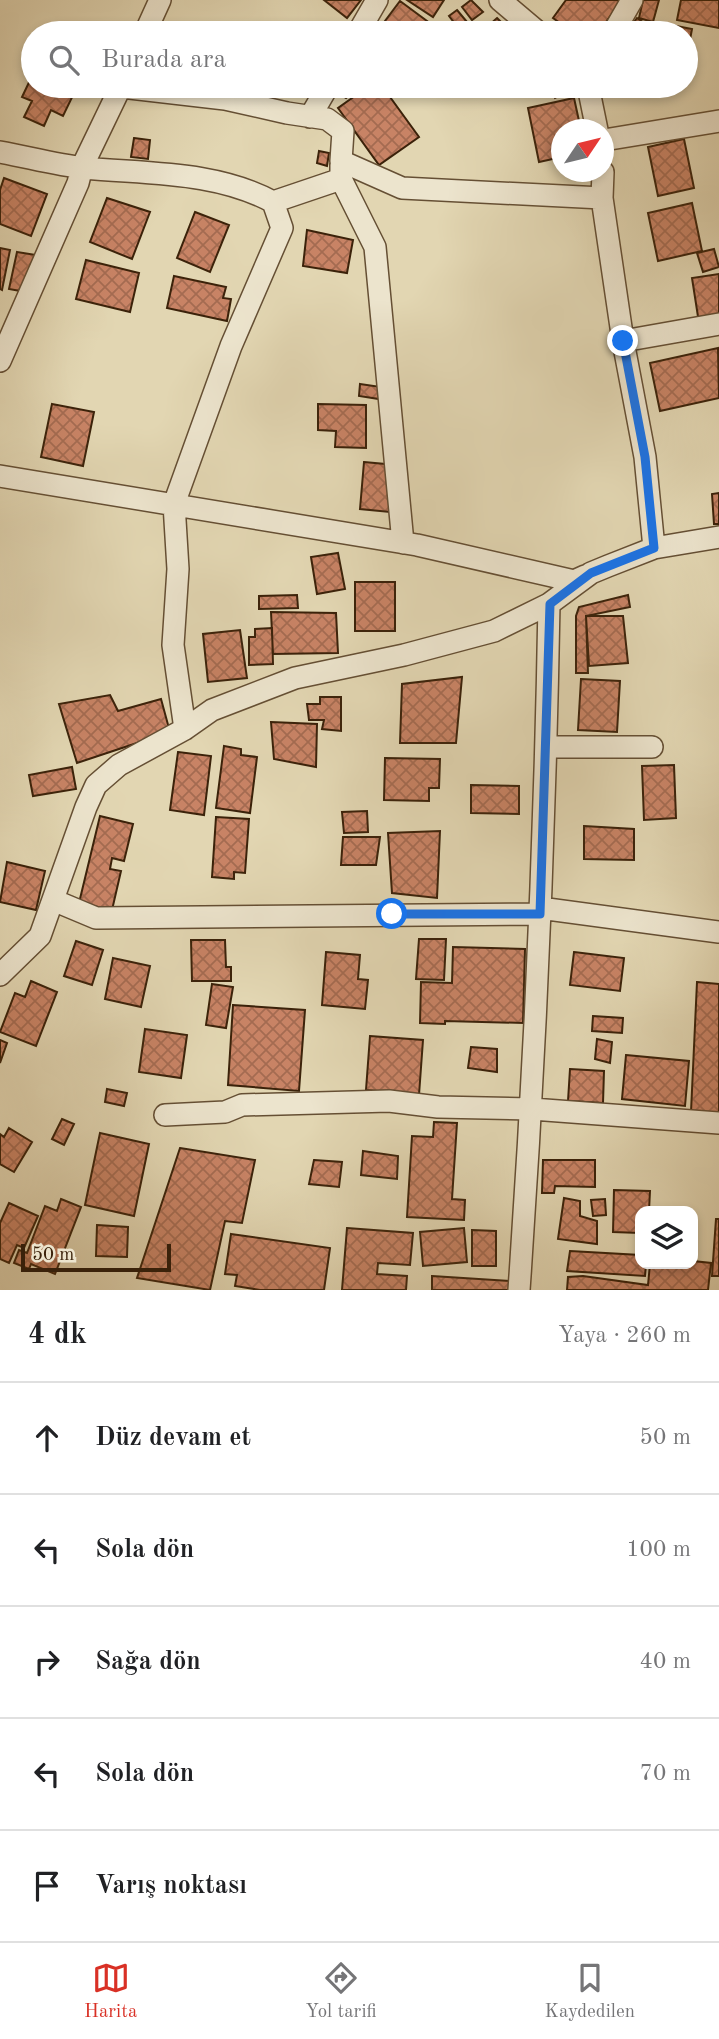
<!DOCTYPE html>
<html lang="tr">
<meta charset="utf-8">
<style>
:root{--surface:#fff;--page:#f6f6f6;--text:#202124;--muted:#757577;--line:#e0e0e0;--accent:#d93025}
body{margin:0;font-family:"Old Standard TT",serif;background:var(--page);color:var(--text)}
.controls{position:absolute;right:21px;bottom:21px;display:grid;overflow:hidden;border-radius:14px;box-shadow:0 4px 10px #0003}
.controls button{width:63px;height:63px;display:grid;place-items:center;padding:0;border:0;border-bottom:2px solid var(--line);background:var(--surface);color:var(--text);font:35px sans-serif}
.compass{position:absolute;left:551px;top:119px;width:63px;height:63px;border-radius:50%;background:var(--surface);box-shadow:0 4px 10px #0003;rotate:55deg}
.scale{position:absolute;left:21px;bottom:18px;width:150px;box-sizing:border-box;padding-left:7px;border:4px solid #3b220a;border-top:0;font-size:19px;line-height:24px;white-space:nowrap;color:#3b220a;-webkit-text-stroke:5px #ece4cd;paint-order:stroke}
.stop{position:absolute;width:21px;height:21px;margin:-16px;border:5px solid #1a73e8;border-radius:50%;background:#fff}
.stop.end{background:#1a73e8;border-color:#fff;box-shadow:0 2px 7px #0008}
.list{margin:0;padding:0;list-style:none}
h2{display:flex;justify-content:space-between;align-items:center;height:91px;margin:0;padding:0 28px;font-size:30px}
h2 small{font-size:23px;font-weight:400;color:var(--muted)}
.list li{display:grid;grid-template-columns:46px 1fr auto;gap:21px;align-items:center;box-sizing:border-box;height:112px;padding:0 28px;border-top:2px solid var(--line)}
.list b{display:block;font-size:26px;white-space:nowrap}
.list em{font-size:23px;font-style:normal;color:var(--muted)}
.icon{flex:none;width:38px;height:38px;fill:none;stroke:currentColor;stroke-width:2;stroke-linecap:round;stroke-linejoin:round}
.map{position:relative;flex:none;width:719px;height:1290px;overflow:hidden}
.search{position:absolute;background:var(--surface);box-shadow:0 4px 10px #0003;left:21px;right:21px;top:21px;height:77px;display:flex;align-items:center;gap:18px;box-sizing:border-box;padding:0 24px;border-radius:38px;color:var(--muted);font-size:26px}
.sheet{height:651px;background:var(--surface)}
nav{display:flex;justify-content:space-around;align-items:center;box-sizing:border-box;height:98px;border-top:2px solid var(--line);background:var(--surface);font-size:19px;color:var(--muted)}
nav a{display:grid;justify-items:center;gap:4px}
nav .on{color:var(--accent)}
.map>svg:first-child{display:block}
.building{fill:url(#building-cross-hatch);stroke:#3b220a;stroke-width:2}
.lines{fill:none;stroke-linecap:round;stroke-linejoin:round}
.minor-casing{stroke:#654f34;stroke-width:24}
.minor{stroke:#ece4cd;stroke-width:21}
.route{stroke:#1a73e8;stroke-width:9}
</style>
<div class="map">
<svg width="719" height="1290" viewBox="0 0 719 1290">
<defs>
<pattern id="building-cross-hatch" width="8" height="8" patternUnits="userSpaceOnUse" patternTransform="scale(1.75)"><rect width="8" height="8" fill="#c88365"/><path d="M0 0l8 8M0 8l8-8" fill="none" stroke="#a46b51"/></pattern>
</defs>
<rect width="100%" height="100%" fill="#e2d6b2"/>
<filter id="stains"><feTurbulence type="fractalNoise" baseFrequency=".00286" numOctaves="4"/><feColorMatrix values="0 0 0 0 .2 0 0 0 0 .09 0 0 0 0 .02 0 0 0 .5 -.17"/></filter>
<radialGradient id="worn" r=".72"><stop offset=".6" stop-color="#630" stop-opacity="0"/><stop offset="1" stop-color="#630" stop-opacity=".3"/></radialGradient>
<!-- building -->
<path class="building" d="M324,0H361L347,18Z
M407,0H444L433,17Z
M471,0L483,12L472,20L462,7Z
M566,0H622L598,33H574L553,18Z
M643,0H659L653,22L639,18Z
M681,0H719V28L677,20Z
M400,1L431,24L424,33H376Z
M457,10L467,22L459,29L449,16Z
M497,18L512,33H480Z
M637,18L653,29L650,33H626Z
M661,23L692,29L689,45L686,44V33H659Z
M33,74V86L77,87L63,116L51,110L44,126L24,117L32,101L22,97Z
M244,86H272L260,100Z
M335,86H361L346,98L333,90Z
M369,86H382L419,137L379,165L338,108Z
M469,86H507L496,95L491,92L478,96Z
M547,86H567L569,90L555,98Z
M574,98L581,130H562V157L539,162L528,108Z
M134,138L150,140L148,159L131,157Z
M684,139L694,188L658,196L648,147Z
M319,151L329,153L327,166L317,163Z
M4,178L47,194L31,236L0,224V190Z
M107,198L150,212L132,259L90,242Z
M692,203L702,251L658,261L648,213Z
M195,212L229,225L210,272L177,258Z
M307,230L353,240L347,273L303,266Z
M0,248L10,250L2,290L0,289Z
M714,249L719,267L703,272L697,253Z
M17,252L36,255L26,292L9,289Z
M86,260L139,273L130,312L76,299Z
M719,274V320L699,323L692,278Z
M174,276L226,287L223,298L231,299L227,321L167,308Z
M718,348L719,398L660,411L650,363Z
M360,384L381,387L379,399L359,396Z
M52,404L94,412L83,466L41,457Z
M318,404L366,405V448L335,447L336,431L318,430Z
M364,462L396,465L400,513L360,509Z
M719,493V524H714L712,494Z
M338,553L345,589L317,594L311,557Z
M355,582H395V631H355Z
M297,595L298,608L259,609V596Z
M628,595L630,607L586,616L588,673H576V616L579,607Z
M271,612L336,613L338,653L273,654Z
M586,616H623L628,663L589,666Z
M272,628L273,664L249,665V637H255V629Z
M240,630L247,678L208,682L203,634Z
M462,677L456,743H400L402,684Z
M581,679L620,681L617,732L578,730Z
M110,695L118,711L161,699L170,732L77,763L59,704Z
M320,697H341V731L322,729L324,720H309L307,704H320Z
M271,722L317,724L316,767L274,759Z
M224,746L241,749V755L257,757L250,813L216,808Z
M178,752L211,756L204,815L170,810Z
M385,758L440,759L439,788H429V801L384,800Z
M674,765L676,818L644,820L642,766Z
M72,767L76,789L33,796L29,775Z
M471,785L519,786V814L471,813Z
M367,811L368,832L344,833L342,812Z
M100,816L133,824L124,861L112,858L110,869L121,871L112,910L79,903Z
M216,817L249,819L245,873L234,872V879L212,877Z
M584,826L634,829V860L584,859Z
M440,831L437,898L392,893L388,833Z
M343,837H380L376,865H341Z
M7,862L45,871L36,910L0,902Z
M419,939H446L444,980L416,979Z
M191,940H225L226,967H231V981H192Z
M76,941L103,950L92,985L64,976Z
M453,947L525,949L523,1023L445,1021V1024L420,1023L421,982L452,983Z
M326,952L360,955L358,979L368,980L365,1009L322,1005Z
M574,952L624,958L620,991L570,985Z
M113,958L150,966L141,1007L105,999Z
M31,981L57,992L36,1046L0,1032L15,993L25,997Z
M697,982L719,984V1113L691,1112Z
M212,984L233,987L226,1028L206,1025Z
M233,1005L305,1010L299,1091L228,1085Z
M593,1016L623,1018L622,1033L592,1031Z
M145,1029L187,1035L181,1078L139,1072Z
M370,1036L423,1040L419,1095L366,1090Z
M597,1039L612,1042L610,1063L595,1059Z
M0,1040L7,1043L0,1063Z
M471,1047L497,1049V1072L468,1068Z
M626,1055L689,1061L685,1106L622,1099Z
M570,1069L604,1071L603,1103L568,1101Z
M107,1089L127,1093L124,1106L105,1102Z
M62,1119L74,1124L64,1145L52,1139Z
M434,1122L457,1123L452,1199L465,1200L464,1220L407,1217L412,1136L433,1137Z
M9,1128L32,1142L14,1172L0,1164V1134L4,1137Z
M100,1133L149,1144L134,1216L85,1205Z
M180,1148L255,1160L242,1223L225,1221L210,1290L137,1278Z
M363,1151L398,1156L397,1179L361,1175Z
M314,1160L342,1162L339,1187L309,1184Z
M543,1160H595V1187L555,1186L554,1193H542Z
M614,1190L650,1191L649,1211H640V1233L613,1232Z
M564,1198L580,1201V1216L597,1221V1244L558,1239Z
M61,1199L81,1207L55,1274L31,1264L29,1269L14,1263L19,1250L27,1253L45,1206L57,1211Z
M605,1199L606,1215L593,1216L591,1200Z
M9,1203L38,1216L24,1248L17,1245L9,1263L0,1259V1223Z
M716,1219H719V1276H712Z
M97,1225L128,1227L127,1257L96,1256Z
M347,1228L413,1233L410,1265L378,1263L377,1274L407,1276L406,1290H342Z
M464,1228L467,1262L423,1266L420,1232Z
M472,1230L496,1231V1266H472Z
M231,1234L330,1248L324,1290H260L235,1286L237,1275L225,1274Z
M570,1251L640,1255V1264H646L645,1276L567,1271Z
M693,1261L711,1263L708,1290H567L568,1277L583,1276L648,1285L650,1264H693Z
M432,1276L511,1281L510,1290H432Z"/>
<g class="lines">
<!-- minor casing -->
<g class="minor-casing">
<path id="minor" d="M500,0L539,33
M145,33L160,0
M358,33L377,0
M613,33L632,0
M588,86L597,130
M121,87L225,99L287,113L327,119L343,131L341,161L402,188L602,198
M310,117L328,86
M604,140L719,121
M0,152C28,157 56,165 85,168C147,174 216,171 273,202L282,228L231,346L174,504L178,569L173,645L185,729
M603,172L602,198L623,341L645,457L654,548
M341,179L375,247L403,543
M273,202L341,179V165
M623,341L719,324
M0,361L78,183L82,167L121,86
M0,476L417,545L574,581L585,576
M547,747H652
M53,900L96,918L540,914
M540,908L719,932
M0,975L40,936L86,807L96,785L119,765L185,729L212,710L295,678L404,655L494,631L549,604L591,573L608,566L654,548L719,537
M165,1115L225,1112L242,1105L389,1101L438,1107L532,1109L719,1123
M519,1290C535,1062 545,833 549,604"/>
</g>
<!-- minor -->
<use href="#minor" class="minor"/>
</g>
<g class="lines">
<!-- route -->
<path class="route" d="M392,914H540L550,604L591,573L654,548L645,457L623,341"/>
</g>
<rect width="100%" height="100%" filter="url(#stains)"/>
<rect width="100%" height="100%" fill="url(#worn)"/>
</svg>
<div class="controls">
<button><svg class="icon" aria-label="layers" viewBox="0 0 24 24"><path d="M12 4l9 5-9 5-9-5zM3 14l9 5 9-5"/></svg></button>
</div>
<svg class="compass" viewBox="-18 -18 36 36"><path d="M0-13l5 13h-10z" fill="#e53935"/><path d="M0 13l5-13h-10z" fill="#757577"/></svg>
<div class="scale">50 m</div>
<div class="stop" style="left:392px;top:914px"></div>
<div class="stop end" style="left:623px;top:341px"></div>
<div class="search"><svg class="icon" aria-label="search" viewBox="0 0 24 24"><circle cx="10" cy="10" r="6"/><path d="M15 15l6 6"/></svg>Burada ara</div>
</div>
<section class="sheet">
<h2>4 dk<small>Yaya · 260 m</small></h2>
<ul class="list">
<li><svg class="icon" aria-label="ahead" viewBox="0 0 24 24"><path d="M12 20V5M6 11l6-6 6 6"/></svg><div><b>Düz devam et</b></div><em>50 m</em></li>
<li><svg class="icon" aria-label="left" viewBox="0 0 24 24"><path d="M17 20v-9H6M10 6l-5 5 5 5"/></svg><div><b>Sola dön</b></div><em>100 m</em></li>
<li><svg class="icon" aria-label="right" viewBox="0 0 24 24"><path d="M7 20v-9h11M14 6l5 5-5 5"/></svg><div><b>Sağa dön</b></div><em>40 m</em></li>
<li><svg class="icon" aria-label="left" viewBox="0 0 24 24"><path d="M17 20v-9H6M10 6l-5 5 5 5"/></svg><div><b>Sola dön</b></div><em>70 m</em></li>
<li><svg class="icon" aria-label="arrive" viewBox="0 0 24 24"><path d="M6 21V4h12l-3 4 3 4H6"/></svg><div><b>Varış noktası</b></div></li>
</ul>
</section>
<nav>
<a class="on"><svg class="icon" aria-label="map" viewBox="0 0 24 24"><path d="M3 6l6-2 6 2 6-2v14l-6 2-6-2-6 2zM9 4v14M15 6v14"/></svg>Harita</a>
<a><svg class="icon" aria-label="directions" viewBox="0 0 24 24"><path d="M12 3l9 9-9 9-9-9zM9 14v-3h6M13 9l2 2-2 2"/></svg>Yol tarifi</a>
<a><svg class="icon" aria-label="saved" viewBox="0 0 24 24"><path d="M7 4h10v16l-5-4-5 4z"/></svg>Kaydedilen</a>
</nav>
